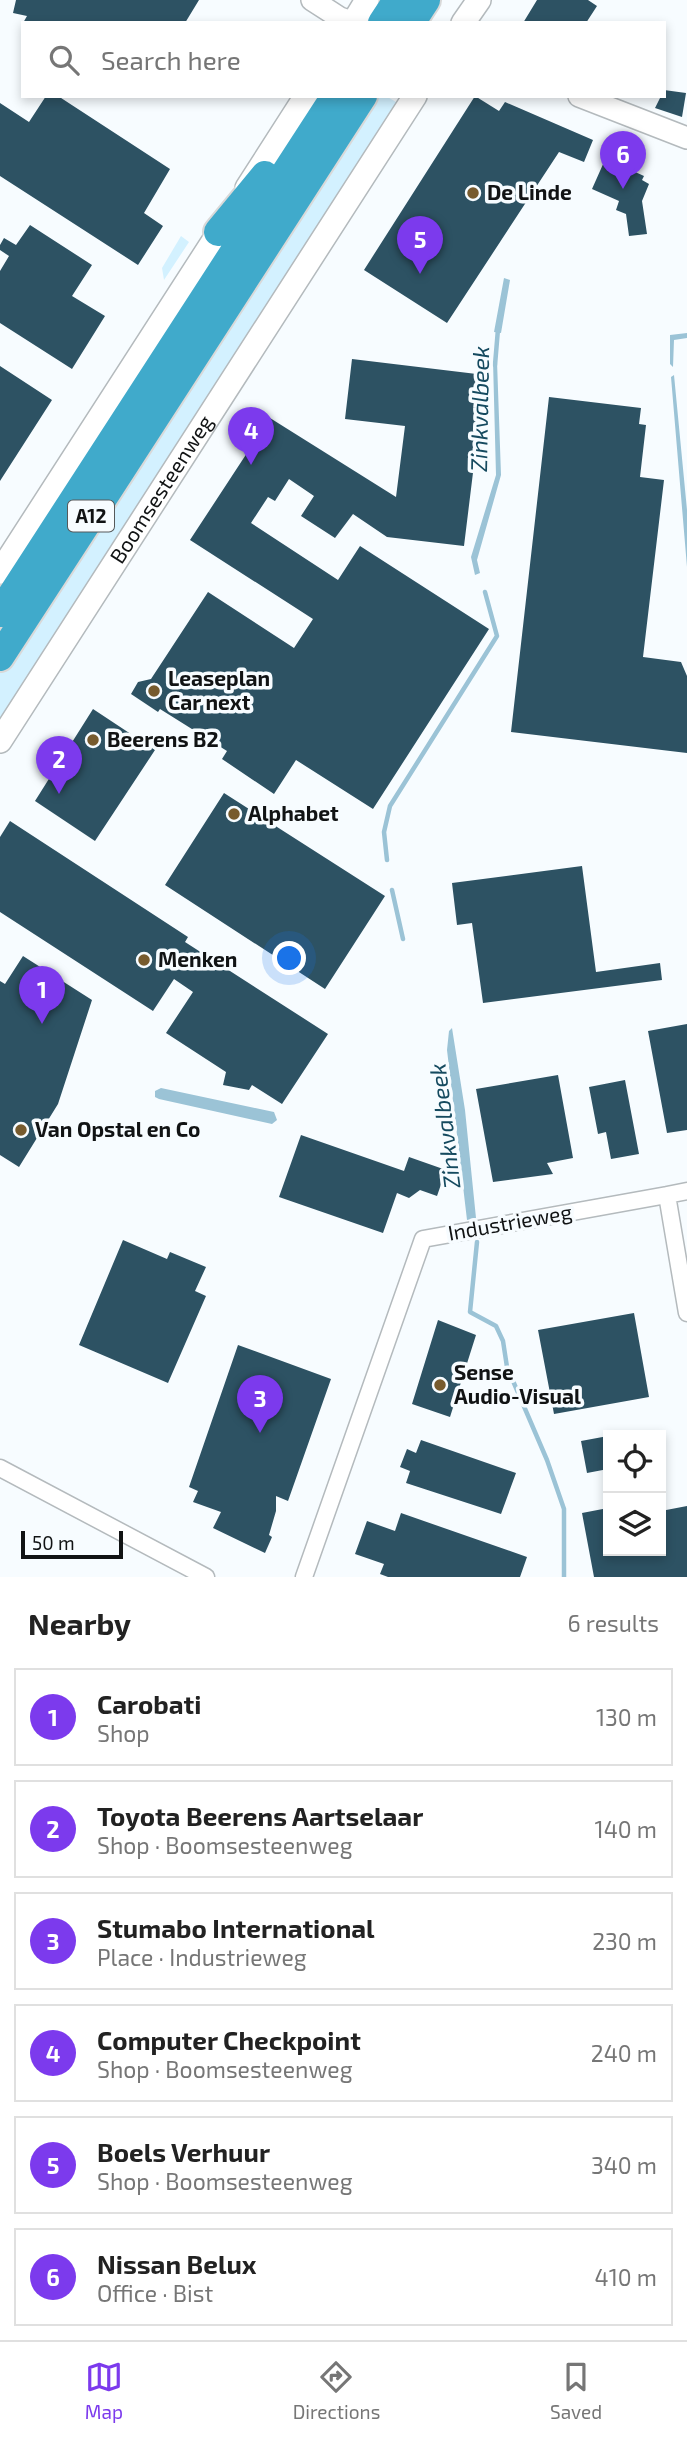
<!DOCTYPE html>
<meta charset="utf-8">
<style>
:root{--surface:#fff;--page:#f6f6f6;--text:#222;--muted:#767676;--line:#e0e0e0;--accent:#7c3aed}
body{margin:0;font-family:"Exo 2",sans-serif;background:var(--page);color:var(--text)}
.controls{position:absolute;right:21px;bottom:21px;display:grid;overflow:hidden;border-radius:0px;box-shadow:0 4px 10px #0003}
.controls button{width:63px;height:63px;display:grid;place-items:center;padding:0;border:0;border-bottom:2px solid var(--line);background:var(--surface);color:var(--text);font:35px sans-serif}
.scale{position:absolute;left:21px;bottom:18px;width:102px;box-sizing:border-box;padding-left:7px;border:4px solid #111314;border-top:0;font-size:19px;line-height:24px;white-space:nowrap;color:#111314;-webkit-text-stroke:5px #f7fcff;paint-order:stroke}
.you{position:absolute;left:290px;top:959px;width:24px;height:24px;margin:-18px;border:5px solid #fff;border-radius:50%;background:#1a73e8;box-shadow:0 0 0 10px #1a73e833}
.badge{display:grid;place-items:center;width:46px;height:46px;border-radius:50%;background:var(--accent);color:#fff;font-size:23px;font-weight:700}
.pin{position:absolute;translate:-50% -58px;filter:drop-shadow(0 2px 4px #0008)}
.pin::after{content:'';position:absolute;top:37px;width:24px;height:21px;background:inherit;clip-path:polygon(0 0,100% 0,50% 100%)}
.list{margin:0;padding:0;list-style:none}
h2{display:flex;justify-content:space-between;align-items:center;height:91px;margin:0;padding:0 28px;font-size:30px}
h2 small{font-size:23px;font-weight:400;color:var(--muted)}
.list li{display:grid;grid-template-columns:46px 1fr auto;gap:21px;align-items:center;box-sizing:border-box;height:98px;margin:0 14px 14px;padding:0 14px;border:2px solid var(--line);border-radius:0px}
.list b{display:block;font-size:26px;white-space:nowrap}
.list p{margin:0;font-size:23px;white-space:nowrap;color:var(--muted)}
.list em{font-size:23px;font-style:normal;color:var(--muted)}
.icon{flex:none;width:38px;height:38px;fill:none;stroke:currentColor;stroke-width:2;stroke-linecap:round;stroke-linejoin:round}
.map{position:relative;flex:none;width:687px;height:1577px;overflow:hidden}
.search{position:absolute;background:var(--surface);box-shadow:0 4px 10px #0003;left:21px;right:21px;top:21px;height:77px;display:flex;align-items:center;gap:18px;box-sizing:border-box;padding:0 24px;border-radius:0px;color:var(--muted);font-size:26px}
.sheet{height:763px;background:var(--surface)}
nav{display:flex;justify-content:space-around;align-items:center;box-sizing:border-box;height:98px;border-top:2px solid var(--line);background:var(--surface);font-size:19px;color:var(--muted)}
nav a{display:grid;justify-items:center;gap:4px}
nav .on{color:var(--accent)}
.map>svg:first-child{display:block}
.green{fill:#d3f1ff}
.water{fill:#9bc3d6}
.lines{fill:none;stroke-linecap:round;stroke-linejoin:round}
.stream{stroke:#9bc3d6;stroke-width:4.5}
.building{fill:#2d5263}
.minor-casing{stroke:#b4babd;stroke-width:19}
.tertiary-casing{stroke:#b4babd;stroke-width:24}
.secondary-casing{stroke:#b4babd;stroke-width:26}
.trunk-casing{stroke:#d9d9d9;stroke-width:32}
.minor{stroke:#fff;stroke-width:16}
.tertiary{stroke:#fff;stroke-width:21}
.secondary{stroke:#fff;stroke-width:23}
.trunk{stroke:#40aacb;stroke-width:28}
.poi-dot{fill:#775b2e;stroke:#f7fcff;stroke-width:2.5}
.labels{text-anchor:middle;stroke-width:7;stroke-linejoin:round;paint-order:stroke}
.shield{fill:#f7fcff;stroke:#56595a;stroke-width:2}
.shield-label{font-size:19px;font-weight:bold;fill:#111314}
.poi-label{font-size:21px;font-weight:bold;fill:#111314;stroke:#f7fcff;text-anchor:start}
.street-label{font-size:21px;fill:#111314;stroke:#f7fcff}
.water-label{font-size:23px;font-style:italic;fill:#154a5f;stroke:#f7fcff}
</style>
<div class="map">
<svg width="687" height="1577" viewBox="0 0 687 1577">
<rect width="100%" height="100%" fill="#f7fcff"/>
<!-- green -->
<path class="green" d="M379,96H386L401,105L0,727V672L151,435L159,437L174,416Z
M181,236L189,242L164,280L162,268Z"/>
<!-- water -->
<path class="water" d="M504,278L510,280L501,333L494,332Z
M687,333V338L674,340L673,367L670,364V335Z
M493,361H497L501,475L477,560L480,573L475,575L471,557L496,475Z
M674,375L687,510V567L671,377Z
M452,1028L465,1110L476,1218L467,1220L447,1050L449,1031Z
M161,1088L274,1112L277,1120L272,1124L159,1099L155,1097V1091Z"/>
<g class="lines">
<!-- stream -->
<path class="stream" d="M495,365L498,329
M387,860L384,832L390,806L497,636L485,592
M392,890L403,939
M477,1242L470,1312L496,1326L503,1341L507,1367L547,1460L564,1509V1577"/>
</g>
<!-- building -->
<path class="building" d="M16,0H199L185,23H23L27,16L13,13Z
M537,0H588L597,6L586,23H523Z
M664,90L686,93L682,117L655,108L661,96H664Z
M46,96H58L170,169L144,213L163,226L138,265L0,176V103L29,122Z
M475,96L499,111L505,102L593,140L584,162L559,152L447,323L364,270Z
M604,162L632,175L633,171L644,176L642,180L649,184L642,201L647,234L629,236L626,214L616,210L619,201L592,189Z
M30,225L92,265L72,296L105,316L72,369L0,323V271L9,256L0,250V245L4,238L16,245Z
M352,359L485,375L464,546L387,537L353,514L335,538L301,516L314,496L289,479L275,501L268,497L251,523L338,580L360,546L489,629L373,809L296,760L274,794L222,759L227,751L160,709L158,712L131,694L138,682L151,679L208,592L294,648L313,619L190,540L270,418L396,497L405,426L345,419Z
M0,366L52,400L0,481Z
M549,397L641,408L639,424L646,425L640,477L664,480L643,657L681,662L687,676V753L511,732Z
M93,709L155,750L95,841L35,801Z
M224,793L385,896L325,989L165,885Z
M10,821L188,937L185,942L328,1034L282,1104L252,1085L249,1090L223,1085L226,1072L166,1033L193,992L174,979L153,1011L0,912V837Z
M582,866L596,972L660,963L662,980L483,1003L472,923L457,925L452,883Z
M23,956L92,1000L58,1104L19,1167L0,1155V981L5,984Z
M687,1024V1130L667,1133L648,1031Z
M558,1075L573,1158L547,1163L553,1174L493,1182L476,1089Z
M625,1080L639,1154L611,1159L606,1132L598,1134L589,1087Z
M301,1135L404,1171L409,1157L446,1170L437,1196L420,1190L409,1198L397,1193L383,1233L279,1197Z
M123,1240L167,1259L170,1252L206,1267L195,1291L206,1296L168,1383L79,1345Z
M634,1313L649,1397L554,1414L538,1330Z
M438,1320L476,1335L450,1417L412,1404Z
M238,1345L331,1379L288,1501L276,1496V1511L269,1535L272,1537L265,1553L213,1528L221,1512L193,1502L198,1491L189,1487Z
M608,1436V1469L587,1473L581,1441Z
M421,1440L516,1473L501,1514L406,1483L410,1471L400,1467L407,1449L416,1453Z
M687,1506V1577H594L582,1513L608,1508V1551H661V1511Z
M401,1513L527,1557L520,1577H388L380,1574L384,1564L355,1554L367,1521L395,1531Z"/>
<g class="lines">
<!-- minor casing -->
<g class="minor-casing">
<path id="minor" d="M667,1195L687,1191
M0,1468L206,1577
M304,1577L423,1239L667,1195L687,1313"/>
</g>
<!-- tertiary casing -->
<g class="tertiary-casing">
<path id="tertiary" d="M312,0L340,18L354,23
M579,96L687,138"/>
</g>
<!-- secondary casing -->
<g class="secondary-casing">
<g id="secondary">
<path d="M353,23L367,0"/>
<path d="M463,23L479,0"/>
<path d="M247,188L306,96"/>
<path d="M0,572L227,220"/>
<path id="s1" d="M0,741L415,96"/>
</g>
</g>
<!-- trunk casing -->
<g class="trunk-casing">
<path id="trunk" d="M382,23L397,0
M411,23L426,0
M218,232L265,175
M0,613L335,96
M0,657C121,470 243,284 363,96"/>
</g>
<!-- minor -->
<use href="#minor" class="minor"/>
<!-- tertiary -->
<use href="#tertiary" class="tertiary"/>
<!-- secondary -->
<use href="#secondary" class="secondary"/>
<!-- trunk -->
<use href="#trunk" class="trunk"/>
</g>
<!-- markers -->
<g class="poi-dot">
<circle cx="473" cy="193" r="7"/>
<circle cx="154" cy="691" r="7"/>
<circle cx="93" cy="740" r="7"/>
<circle cx="234" cy="814" r="7"/>
<circle cx="144" cy="960" r="7"/>
<circle cx="21" cy="1130" r="7"/>
<circle cx="440" cy="1385" r="7"/>
</g>
<g class="labels">
<!-- shield labels -->
<rect class="shield" x="68" y="500.5" width="46" height="31" rx="5"/>
<g class="shield-label">
<text x="91" y="523">A12</text>
</g>
<!-- poi labels -->
<g class="poi-label">
<text x="487" y="200">De Linde</text>
<text x="168" y="686">Leaseplan<tspan x="168" dy="24">Car next</tspan></text>
<text x="107" y="747">Beerens B2</text>
<text x="248" y="821">Alphabet</text>
<text x="158" y="967">Menken</text>
<text x="35" y="1137">Van Opstal en Co</text>
<text x="454" y="1380">Sense<tspan x="454" dy="24">Audio-Visual</tspan></text>
</g>
<!-- street labels -->
<g class="street-label">
<text dy="7" stroke="none"><textPath href="#s1" startOffset="299">Boomsesteenweg</textPath></text>
<text transform="translate(510 1223) rotate(-10)" y="7">Industrieweg</text>
</g>
<!-- water labels -->
<g class="water-label">
<text transform="translate(480 409) rotate(-89)" y="8">Zinkvalbeek</text>
<text transform="translate(445 1126) rotate(-97)" y="8">Zinkvalbeek</text>
</g>
</g>
</svg>
<div class="controls">
<button><svg class="icon" aria-label="locate" viewBox="0 0 24 24"><circle cx="12" cy="12" r="6"/><path d="M12 2v4M12 18v4M2 12h4M18 12h4"/></svg></button>
<button><svg class="icon" aria-label="layers" viewBox="0 0 24 24"><path d="M12 4l9 5-9 5-9-5zM3 14l9 5 9-5"/></svg></button>
</div>
<div class="scale">50 m</div>
<div class="you"></div>
<div class="pin badge" style="left:42px;top:1024px">1</div>
<div class="pin badge" style="left:59px;top:794px">2</div>
<div class="pin badge" style="left:260px;top:1433px">3</div>
<div class="pin badge" style="left:251px;top:465px">4</div>
<div class="pin badge" style="left:420px;top:274px">5</div>
<div class="pin badge" style="left:623px;top:189px">6</div>
<div class="search"><svg class="icon" aria-label="search" viewBox="0 0 24 24"><circle cx="10" cy="10" r="6"/><path d="M15 15l6 6"/></svg>Search here</div>
</div>
<section class="sheet">
<h2>Nearby<small>6 results</small></h2>
<ul class="list">
<li><span class="badge">1</span><div><b>Carobati</b><p>Shop</p></div><em>130 m</em></li>
<li><span class="badge">2</span><div><b>Toyota Beerens Aartselaar</b><p>Shop · Boomsesteenweg</p></div><em>140 m</em></li>
<li><span class="badge">3</span><div><b>Stumabo International</b><p>Place · Industrieweg</p></div><em>230 m</em></li>
<li><span class="badge">4</span><div><b>Computer Checkpoint</b><p>Shop · Boomsesteenweg</p></div><em>240 m</em></li>
<li><span class="badge">5</span><div><b>Boels Verhuur</b><p>Shop · Boomsesteenweg</p></div><em>340 m</em></li>
<li><span class="badge">6</span><div><b>Nissan Belux</b><p>Office · Bist</p></div><em>410 m</em></li>
</ul>
</section>
<nav>
<a class="on"><svg class="icon" aria-label="map" viewBox="0 0 24 24"><path d="M3 6l6-2 6 2 6-2v14l-6 2-6-2-6 2zM9 4v14M15 6v14"/></svg>Map</a>
<a><svg class="icon" aria-label="directions" viewBox="0 0 24 24"><path d="M12 3l9 9-9 9-9-9zM9 14v-3h6M13 9l2 2-2 2"/></svg>Directions</a>
<a><svg class="icon" aria-label="saved" viewBox="0 0 24 24"><path d="M7 4h10v16l-5-4-5 4z"/></svg>Saved</a>
</nav>
